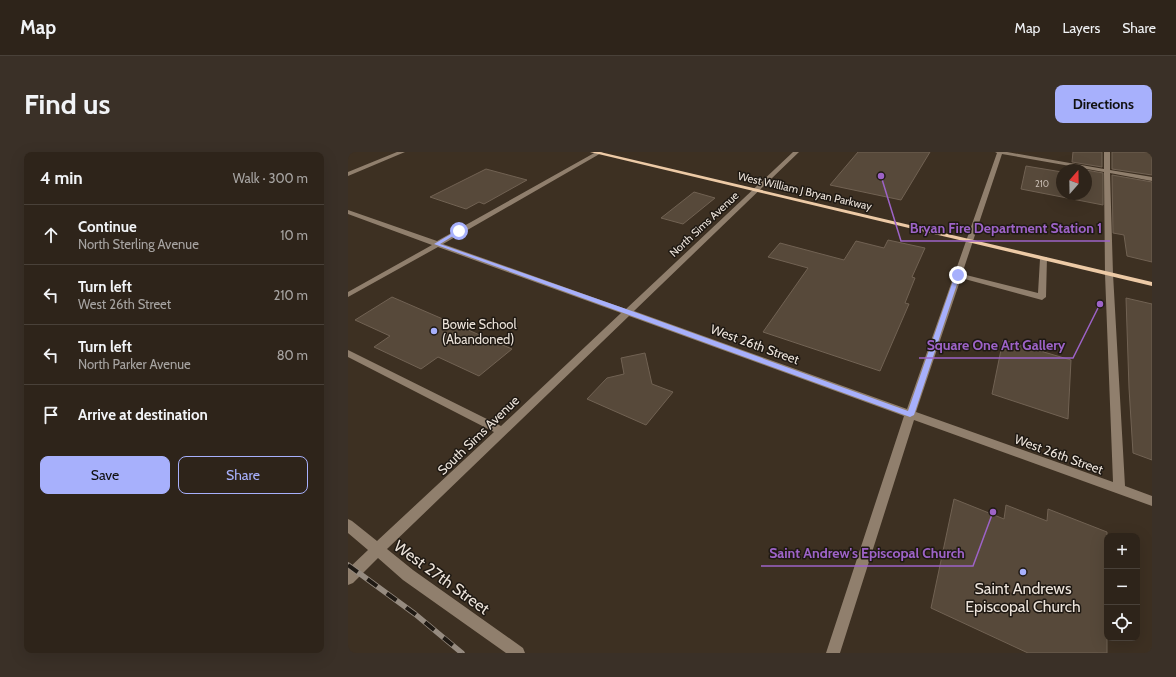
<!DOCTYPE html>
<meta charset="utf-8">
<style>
:root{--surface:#2e241a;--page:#3a3027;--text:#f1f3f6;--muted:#a7a4a2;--line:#494139;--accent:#a7b0fc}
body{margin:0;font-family:Cabin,sans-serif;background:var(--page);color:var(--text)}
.controls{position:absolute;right:12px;bottom:12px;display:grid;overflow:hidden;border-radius:8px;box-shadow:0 4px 16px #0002}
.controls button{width:36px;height:36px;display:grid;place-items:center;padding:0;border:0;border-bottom:1px solid var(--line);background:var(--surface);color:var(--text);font:20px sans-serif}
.compass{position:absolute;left:708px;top:12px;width:36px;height:36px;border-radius:50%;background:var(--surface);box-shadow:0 4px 16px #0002;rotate:20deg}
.stop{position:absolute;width:12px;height:12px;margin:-9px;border:3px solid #a7b0fc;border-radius:50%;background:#fff}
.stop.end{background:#a7b0fc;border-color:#fff;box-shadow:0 1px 4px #0008}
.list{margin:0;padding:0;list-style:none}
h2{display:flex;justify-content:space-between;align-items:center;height:52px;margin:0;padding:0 16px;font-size:17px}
h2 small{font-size:13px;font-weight:400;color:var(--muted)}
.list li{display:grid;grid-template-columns:26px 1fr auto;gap:12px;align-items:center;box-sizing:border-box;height:60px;padding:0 16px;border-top:1px solid var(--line)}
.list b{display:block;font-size:15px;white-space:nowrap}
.list p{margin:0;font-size:13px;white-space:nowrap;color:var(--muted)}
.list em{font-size:13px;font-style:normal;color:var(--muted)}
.actions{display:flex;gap:8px;padding:12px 16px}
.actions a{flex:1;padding:9px 0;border:1px solid var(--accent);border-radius:8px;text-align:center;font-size:14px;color:var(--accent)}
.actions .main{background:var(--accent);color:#111}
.icon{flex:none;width:22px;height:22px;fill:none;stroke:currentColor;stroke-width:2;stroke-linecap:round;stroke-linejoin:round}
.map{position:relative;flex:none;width:804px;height:501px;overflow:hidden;border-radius:8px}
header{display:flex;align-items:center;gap:24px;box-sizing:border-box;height:56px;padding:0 20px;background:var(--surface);border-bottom:1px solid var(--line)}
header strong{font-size:19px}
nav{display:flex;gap:22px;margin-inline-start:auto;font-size:14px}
.intro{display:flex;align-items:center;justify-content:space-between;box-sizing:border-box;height:96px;padding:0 24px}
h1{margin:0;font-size:28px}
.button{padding:10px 18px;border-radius:8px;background:var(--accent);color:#111;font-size:14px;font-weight:700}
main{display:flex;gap:24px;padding:0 24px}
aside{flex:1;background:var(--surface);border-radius:8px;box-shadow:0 4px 16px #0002}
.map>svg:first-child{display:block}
.building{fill:#57493a;stroke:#716253}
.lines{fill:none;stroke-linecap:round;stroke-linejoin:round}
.minor{fill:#907f6d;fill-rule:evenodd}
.major{fill:#edcaa6;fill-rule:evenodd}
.rail-casing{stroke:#968b80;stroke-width:5.5}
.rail{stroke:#1f1913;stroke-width:4;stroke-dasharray:12;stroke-linecap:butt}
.route{fill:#a7b0fc}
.poi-dot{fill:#a7b0fc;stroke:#1f1913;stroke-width:1.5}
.labels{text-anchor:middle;stroke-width:3;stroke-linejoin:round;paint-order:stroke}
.far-number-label{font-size:9px;fill:#c7bcb2}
.far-street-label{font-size:11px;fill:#ece3da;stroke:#1f1913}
.poi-label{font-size:13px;fill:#ece3da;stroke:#1f1913;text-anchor:start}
.street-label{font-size:13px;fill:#ece3da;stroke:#1f1913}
.near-street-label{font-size:16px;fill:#ece3da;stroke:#1f1913}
.near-poi-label{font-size:16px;fill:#ece3da;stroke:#1f1913}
.leader{fill:none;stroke:#9d63c7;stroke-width:1.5}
.callout-dot{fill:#9d63c7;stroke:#1f1913;stroke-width:1.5}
.callout-label{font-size:14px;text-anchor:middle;font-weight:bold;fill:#9d63c7;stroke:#1f1913;stroke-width:3;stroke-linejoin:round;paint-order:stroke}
</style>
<header>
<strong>Map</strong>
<nav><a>Map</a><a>Layers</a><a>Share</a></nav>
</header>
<div class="intro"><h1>Find us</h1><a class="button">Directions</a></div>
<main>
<aside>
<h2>4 min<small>Walk · 300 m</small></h2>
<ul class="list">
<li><svg class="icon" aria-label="ahead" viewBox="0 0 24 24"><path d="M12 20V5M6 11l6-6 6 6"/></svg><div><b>Continue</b><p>North Sterling Avenue</p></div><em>10 m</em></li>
<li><svg class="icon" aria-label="left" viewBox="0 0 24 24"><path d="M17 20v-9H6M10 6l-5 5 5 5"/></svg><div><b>Turn left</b><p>West 26th Street</p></div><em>210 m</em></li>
<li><svg class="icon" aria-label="left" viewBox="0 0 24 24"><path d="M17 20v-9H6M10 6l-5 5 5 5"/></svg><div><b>Turn left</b><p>North Parker Avenue</p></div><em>80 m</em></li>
<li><svg class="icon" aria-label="arrive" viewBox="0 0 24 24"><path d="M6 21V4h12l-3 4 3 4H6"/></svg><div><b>Arrive at destination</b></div></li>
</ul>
<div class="actions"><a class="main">Save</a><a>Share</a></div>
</aside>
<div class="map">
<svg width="804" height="501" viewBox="0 0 804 501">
<rect width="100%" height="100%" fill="#3d3022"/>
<!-- building -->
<path class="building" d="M510,0H582L553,48L482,33Z
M725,0H754V15L724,10Z
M764,0H804V23L764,17Z
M678,14L714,20V42H738V18L755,21V53L673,37Z
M138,17L179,28L136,52L131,50L118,57L82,45Z
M764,23L804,30V110L779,104L776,83L765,81Z
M346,40L367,46L335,72L313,66Z
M540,88L577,96L564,125L567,126L557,151L561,152L532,219L415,180L460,116L420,105L432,91L496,108L508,89L536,96Z
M44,145L164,197L131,224L90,205L73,217L26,195L42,184L7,168Z
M778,146L804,152V308L785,301L781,236Z
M655,188L723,208L720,267L644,242Z
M297,201L304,232L325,240L298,273L239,247L259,226L276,222L273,206Z
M606,347L656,367L658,353L699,369L700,357L759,380V501H680L583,456Z"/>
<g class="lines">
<!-- minor -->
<path class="minor" d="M49,0H57L0,24V20Z
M248,0H255L95,92L278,157L445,0H451L286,159L559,257L649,1L647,0H659L756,17V0H762V18L804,25V29L762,21L765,122L777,334L804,344V354L566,268L492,501H478L556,264L281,164L39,397L65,418L175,496L177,501H158L55,428L30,406L5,431L0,433V417L20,398L0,381V367L4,369L29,389L146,280L0,205V198L153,274L273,161L90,95L0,145V140L84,93L0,62V58L89,89ZM654,2L756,20L757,122L765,330L568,260L613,126L694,148L698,145L699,105H693L692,107L690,141L614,122Z"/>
<!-- major -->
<path class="major" d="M242,0H252L804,130V134Z"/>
<!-- rail casing -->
<g class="rail-casing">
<path id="rail" d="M0,413L67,462L114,501"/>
</g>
<!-- rail -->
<use href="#rail" class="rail"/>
</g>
<!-- route -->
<path class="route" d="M110,78L113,79L92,92L281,158L560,259L607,123L610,121L612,123L566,263L562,265L86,92Z"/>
<!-- markers -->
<g class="poi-dot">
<circle cx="86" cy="179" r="4"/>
<circle cx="675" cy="420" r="4"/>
</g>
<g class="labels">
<!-- far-number labels -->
<g class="far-number-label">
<text x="694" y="35">210</text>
</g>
<!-- far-street labels -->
<g class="far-street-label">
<text transform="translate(457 39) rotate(13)" y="4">West William J Bryan Parkway</text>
<text transform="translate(356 72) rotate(-43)" y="4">North Sims Avenue</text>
</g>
<!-- poi labels -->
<g class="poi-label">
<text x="94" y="177">Bowie School<tspan x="94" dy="15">(Abandoned)</tspan></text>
</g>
<!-- street labels -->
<g class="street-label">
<text transform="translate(407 192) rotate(20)" y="5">West 26th Street</text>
<text transform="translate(130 283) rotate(-44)" y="5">South Sims Avenue</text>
<text transform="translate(711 302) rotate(20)" y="5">West 26th Street</text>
</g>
<!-- near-street labels -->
<g class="near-street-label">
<text transform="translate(94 425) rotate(36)" y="6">West 27th Street</text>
</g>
<!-- near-poi labels -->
<g class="near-poi-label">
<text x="675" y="442">Saint Andrews<tspan x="675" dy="18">Episcopal Church</tspan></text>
</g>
</g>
<!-- callouts -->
<path class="leader" d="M533 24L553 89H762M752 152L725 206H571M645 360L625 414H413"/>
<g class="callout-dot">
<circle cx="533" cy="24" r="4"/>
<circle cx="752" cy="152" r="4"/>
<circle cx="645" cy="360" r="4"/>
</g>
<g class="callout-label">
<text x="658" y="81">Bryan Fire Department Station 1</text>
<text x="648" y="198">Square One Art Gallery</text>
<text x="519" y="406">Saint Andrew's Episcopal Church</text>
</g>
</svg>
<div class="controls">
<button>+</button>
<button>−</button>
<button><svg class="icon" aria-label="locate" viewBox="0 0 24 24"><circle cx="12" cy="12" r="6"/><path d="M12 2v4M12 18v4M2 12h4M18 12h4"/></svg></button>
</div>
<svg class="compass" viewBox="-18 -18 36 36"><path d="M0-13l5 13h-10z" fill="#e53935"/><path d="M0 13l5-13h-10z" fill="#a7a4a2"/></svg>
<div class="stop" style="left:111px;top:79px"></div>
<div class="stop end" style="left:610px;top:123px"></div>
</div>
</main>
